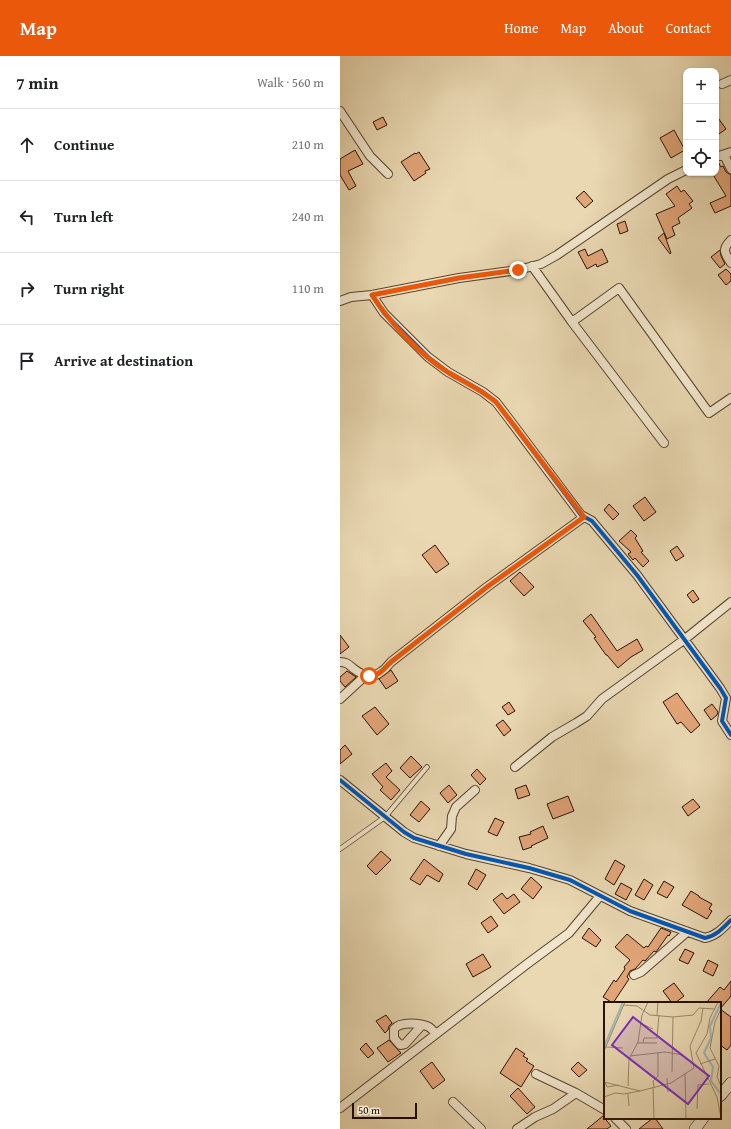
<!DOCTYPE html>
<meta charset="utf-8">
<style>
:root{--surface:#fff;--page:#f2f2f2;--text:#202124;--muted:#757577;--line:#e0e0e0;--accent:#ea580c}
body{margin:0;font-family:"Gentium Book Plus",serif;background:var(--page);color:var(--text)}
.controls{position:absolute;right:12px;top:12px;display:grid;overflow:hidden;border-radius:8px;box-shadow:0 1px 3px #0004}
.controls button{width:36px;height:36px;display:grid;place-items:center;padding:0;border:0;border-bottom:1px solid var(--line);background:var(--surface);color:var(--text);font:20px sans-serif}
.scale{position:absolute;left:12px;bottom:10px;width:65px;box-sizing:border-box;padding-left:4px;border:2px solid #271100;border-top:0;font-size:11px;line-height:14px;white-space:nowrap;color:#271100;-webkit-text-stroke:3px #f1e6cd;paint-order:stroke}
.stop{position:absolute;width:12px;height:12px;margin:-9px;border:3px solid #ea580c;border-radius:50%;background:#fff}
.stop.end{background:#ea580c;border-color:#fff;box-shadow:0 1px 4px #0008}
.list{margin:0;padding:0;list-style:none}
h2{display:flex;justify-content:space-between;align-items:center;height:52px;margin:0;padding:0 16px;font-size:17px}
h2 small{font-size:13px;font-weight:400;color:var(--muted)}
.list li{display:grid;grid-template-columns:26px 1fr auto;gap:12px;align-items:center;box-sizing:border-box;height:72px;padding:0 16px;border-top:1px solid var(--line)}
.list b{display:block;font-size:15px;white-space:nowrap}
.list em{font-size:13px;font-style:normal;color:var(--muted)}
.icon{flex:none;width:22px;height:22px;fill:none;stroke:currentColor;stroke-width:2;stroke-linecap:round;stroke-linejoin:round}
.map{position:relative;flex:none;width:391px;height:1073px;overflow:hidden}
header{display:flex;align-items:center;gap:24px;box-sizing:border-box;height:56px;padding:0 20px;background:var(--accent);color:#fff}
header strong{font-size:19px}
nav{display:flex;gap:22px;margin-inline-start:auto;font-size:14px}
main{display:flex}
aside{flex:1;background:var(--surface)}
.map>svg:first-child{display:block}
.building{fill:#e2a578;stroke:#271100}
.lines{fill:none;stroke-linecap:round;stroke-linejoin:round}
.lane-casing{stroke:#58432c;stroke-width:5.5}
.street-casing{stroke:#58432c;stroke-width:10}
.secondary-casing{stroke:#271100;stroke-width:12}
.lane{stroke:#f1e6cd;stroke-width:4}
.street{stroke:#f1e6cd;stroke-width:8}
.secondary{stroke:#f1e6cd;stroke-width:11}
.cycleway-casing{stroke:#f1e6cd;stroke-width:6}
.cycleway{stroke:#0057b8;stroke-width:4}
.route{stroke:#ea580c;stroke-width:5}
.inset-river{fill:none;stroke:#9fb6b9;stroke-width:2}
.inset-road{fill:none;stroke:#9b886b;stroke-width:1}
.view{fill:#7b2cbf;fill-opacity:0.15;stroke:#7b2cbf;stroke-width:2}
.inset-edge{fill:none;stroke:#271100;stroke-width:2}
</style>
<header>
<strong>Map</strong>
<nav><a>Home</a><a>Map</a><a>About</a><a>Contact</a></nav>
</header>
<main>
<aside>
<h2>7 min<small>Walk · 560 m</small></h2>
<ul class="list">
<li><svg class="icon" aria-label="ahead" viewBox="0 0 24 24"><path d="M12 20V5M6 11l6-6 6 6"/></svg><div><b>Continue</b></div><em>210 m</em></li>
<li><svg class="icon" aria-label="left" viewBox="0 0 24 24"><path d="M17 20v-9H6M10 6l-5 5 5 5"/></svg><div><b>Turn left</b></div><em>240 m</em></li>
<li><svg class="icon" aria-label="right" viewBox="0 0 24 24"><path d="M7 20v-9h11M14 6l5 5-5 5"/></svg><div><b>Turn right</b></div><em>110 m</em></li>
<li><svg class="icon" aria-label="arrive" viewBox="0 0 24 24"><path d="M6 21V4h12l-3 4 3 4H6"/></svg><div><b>Arrive at destination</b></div></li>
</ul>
</aside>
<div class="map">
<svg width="391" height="1073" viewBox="0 0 391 1073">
<rect width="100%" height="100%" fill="#e9d8b2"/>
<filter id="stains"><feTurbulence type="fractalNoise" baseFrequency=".005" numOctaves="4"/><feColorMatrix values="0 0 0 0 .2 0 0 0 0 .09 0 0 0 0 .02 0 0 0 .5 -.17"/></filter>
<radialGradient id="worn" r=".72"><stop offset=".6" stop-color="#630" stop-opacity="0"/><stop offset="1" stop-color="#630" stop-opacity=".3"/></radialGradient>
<!-- building -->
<path class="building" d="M376,59L386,73L376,80Z
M43,61L47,69L37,74L33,66Z
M334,74L345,94L331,102L320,82Z
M15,94L23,108L8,115L16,130L9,134L0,119V103Z
M79,96L90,113L85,115L86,117L74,125L61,106L75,97L76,98Z
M376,106H378L381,111L383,110L386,116L391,119V150L375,157L370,147L386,140L372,117H376Z
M337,130L341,136L344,134L353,145L349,148L352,152L338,162L340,167L332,171L335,179L327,183L316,158L335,150L326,138Z
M244,135L253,145L245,152L236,142Z
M285,165L288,175L280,178L277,168Z
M324,177L331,197L330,198L318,182Z
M245,193L248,200L262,193L268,206L257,211L256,208L247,213L238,196Z
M380,194L381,200L385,208L380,212L371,201Z
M386,213L391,218V225L386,229L378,219Z
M305,441L316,456L304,465L293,450Z
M269,448L279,458L273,464L264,454Z
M291,474L297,480L295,482L303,495L301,496L309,505L303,511L295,502L293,504L288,498L291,496L279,485Z
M95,489L109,508L96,517L82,499Z
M337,490L344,500L336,505L330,495Z
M180,516L194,531L184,540L170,525Z
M353,534L359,543L353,547L347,539Z
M251,558L277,595L297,583L303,594L291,601L278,612L267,599H266L254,582L256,581L243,565Z
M0,579L9,591L0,598Z
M51,614L58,625L46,633L39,623Z
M7,615L16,621L5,631L0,625V621Z
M337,637L360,669L351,677L341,666L337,668L323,646Z
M169,646L175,655L168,659L162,651Z
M372,648L378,656L377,659L371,664L364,654Z
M35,651L49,668L37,679L22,660Z
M163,664L171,674L164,680L156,669Z
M5,689L12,698L0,708V694Z
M71,700L82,711L70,722L60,712Z
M46,707L52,715L46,721L60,734L51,744L40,734L43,731L32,718Z
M137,713L146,723L140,729L131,719Z
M109,729L117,739L108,747L100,737Z
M186,729L190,739L178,743L175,733Z
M228,740L234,755L213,763L207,748Z
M353,743L360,751L348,760L342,751Z
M81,745L90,753L79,766L70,759Z
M155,762L164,766L157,780L148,776Z
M203,770L208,782L191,790L192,791L183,794L179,781L191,778L190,776Z
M41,795L51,804L36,819L27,810Z
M84,803L103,818L99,826L87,819L80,829L70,823Z
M275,804L285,810L274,829L265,823Z
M136,813L146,819L137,834L128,828Z
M191,821L202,831L193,843L181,833Z
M304,823L313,829L304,844L295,839Z
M324,825L334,831L327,842L317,837Z
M281,827L292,833L286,844L275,838Z
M351,835L359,840V841L372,848L369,853L372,855L367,863L342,849Z
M162,837L167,843L174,838L180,846L164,858L153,844Z
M151,860L158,870L148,877L141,867Z
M249,872L261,884L256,891L242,882Z
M321,872L331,876L329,880L328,879L316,896L314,895L305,905L303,904L295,913L290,915L287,921L289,923L273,947L263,941L274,924L276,926L285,913L284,911L290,904L275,891L287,878L304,892L306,890L308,891Z
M345,893L354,897L348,908L339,904Z
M143,898L151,911L133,921L126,908Z
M368,904L378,909L373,920L363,915Z
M391,925V940L380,953V947H366L380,931L384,934Z
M334,927L344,940L335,947H332L323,935Z
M380,953L391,961V989L387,994L380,989Z
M46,959L52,967L49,970L48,974L45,977L36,965Z
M49,984L61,997L48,1006L37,992Z
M26,987L34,997L28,1002L20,993Z
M176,992L185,998L183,1000L188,1003L186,1005L194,1010L181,1031L160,1017Z
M92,1006L105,1024L93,1033L80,1015Z
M238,1006L247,1014L239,1021L231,1013Z
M178,1032L195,1051L187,1058L170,1040Z
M263,1060L271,1070L267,1073H247Z
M313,1062H315L323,1073H299Z"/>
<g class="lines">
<!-- lane casing -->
<g class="lane-casing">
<path id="lane" d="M0,793L45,761L87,711"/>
</g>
<!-- street casing -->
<g class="street-casing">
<path id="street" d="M382,28L391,24
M0,55L30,100L48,118
M384,99L391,113
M376,101L391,96
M391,184C381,194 385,197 391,207
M192,210L232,266L279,232L369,357L391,342
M32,239L44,257L88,301L108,316L143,336L156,346L169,363L241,459L252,465L297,519L380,632L386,642L382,665L391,679
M0,245L11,241L32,239L119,222L178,214L201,208L217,199L328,123L346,114
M232,266L324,387
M0,606C7,606 9,609 14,613C23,620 33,623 42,615C46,613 48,609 51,606L147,531L244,461
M0,643L26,619
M175,711L212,681L236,667L247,660L262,643L345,583L391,546
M0,724L64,776L74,782L126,798L189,812L230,824L290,855L365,882C376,880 383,872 391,864
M99,790L111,773L112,760L116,751L135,734
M294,919L301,916L347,876
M82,969L65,988L60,989L54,982V973C60,965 81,967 89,971C92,973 94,976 96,978
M196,1018L236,1037
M113,1046L141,1073
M0,1052L187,908L229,877L260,840
M275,1062L286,1073
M177,1073L195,1061L213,1053L236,1037L265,1054"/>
</g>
<!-- secondary casing -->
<g class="secondary-casing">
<path id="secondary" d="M380,1040L391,1027
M355,1073L363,1062"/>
</g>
<!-- lane -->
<use href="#lane" class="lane"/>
<!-- street -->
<use href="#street" class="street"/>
<!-- secondary -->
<use href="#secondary" class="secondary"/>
<!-- cycleway casing -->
<g class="cycleway-casing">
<path id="cycleway" d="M32,239L44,257L88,301L108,316L143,336L156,346L169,363L241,459L252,465L297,519L380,632L386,642L382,665L391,679
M0,724L64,776L74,782L126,798L189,812L230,824L290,855L365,882C376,880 383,872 391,864"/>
</g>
<!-- cycleway -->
<use href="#cycleway" class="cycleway"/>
</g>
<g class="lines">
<!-- route -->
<path class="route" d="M29,620C40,620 44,612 51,606L147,531L244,461L156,346C140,333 126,327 109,317C80,299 50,267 32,239L119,222L178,214"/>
</g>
<!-- overview -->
<g transform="translate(264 946)">
<rect width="117" height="117" fill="#e9d8b2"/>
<path class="inset-river" d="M117,1L106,24L107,36L100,51L109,65L107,79L117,92M0,45L19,0"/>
<path class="inset-road" d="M114,0L106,16L103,32L92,51L113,95L117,116M20,3L33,4L46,13L69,15L89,13L95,6L111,7M117,7L111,20L106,46L115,64L113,75L117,84M53,13L54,0M36,21L49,27M33,41H39L40,36H53L55,13M39,41H53M2,45L19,46M0,49L21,0M26,54L61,50L79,53M96,62L111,57M68,70L69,15M81,71L82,117M63,76L64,90M0,80L36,89L67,81L90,66L86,44L97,19L99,6M1,80L3,85L15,83M24,84L25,57L34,40L38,13L44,0M49,85L50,117M50,85L49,79L54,74V51M24,92L25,104M0,95L11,91L20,92L36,89M93,107L94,83L105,82"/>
<path class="view" d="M29,15L105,74L84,102L8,43Z"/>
<rect width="117" height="117" class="inset-edge"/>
</g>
<rect width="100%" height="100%" filter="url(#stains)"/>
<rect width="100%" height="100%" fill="url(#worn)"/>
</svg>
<div class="controls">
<button>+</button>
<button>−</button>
<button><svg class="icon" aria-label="locate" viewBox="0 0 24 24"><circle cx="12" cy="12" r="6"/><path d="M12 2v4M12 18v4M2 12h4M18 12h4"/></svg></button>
</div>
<div class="scale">50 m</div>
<div class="stop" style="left:29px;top:620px"></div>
<div class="stop end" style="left:178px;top:214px"></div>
</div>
</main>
